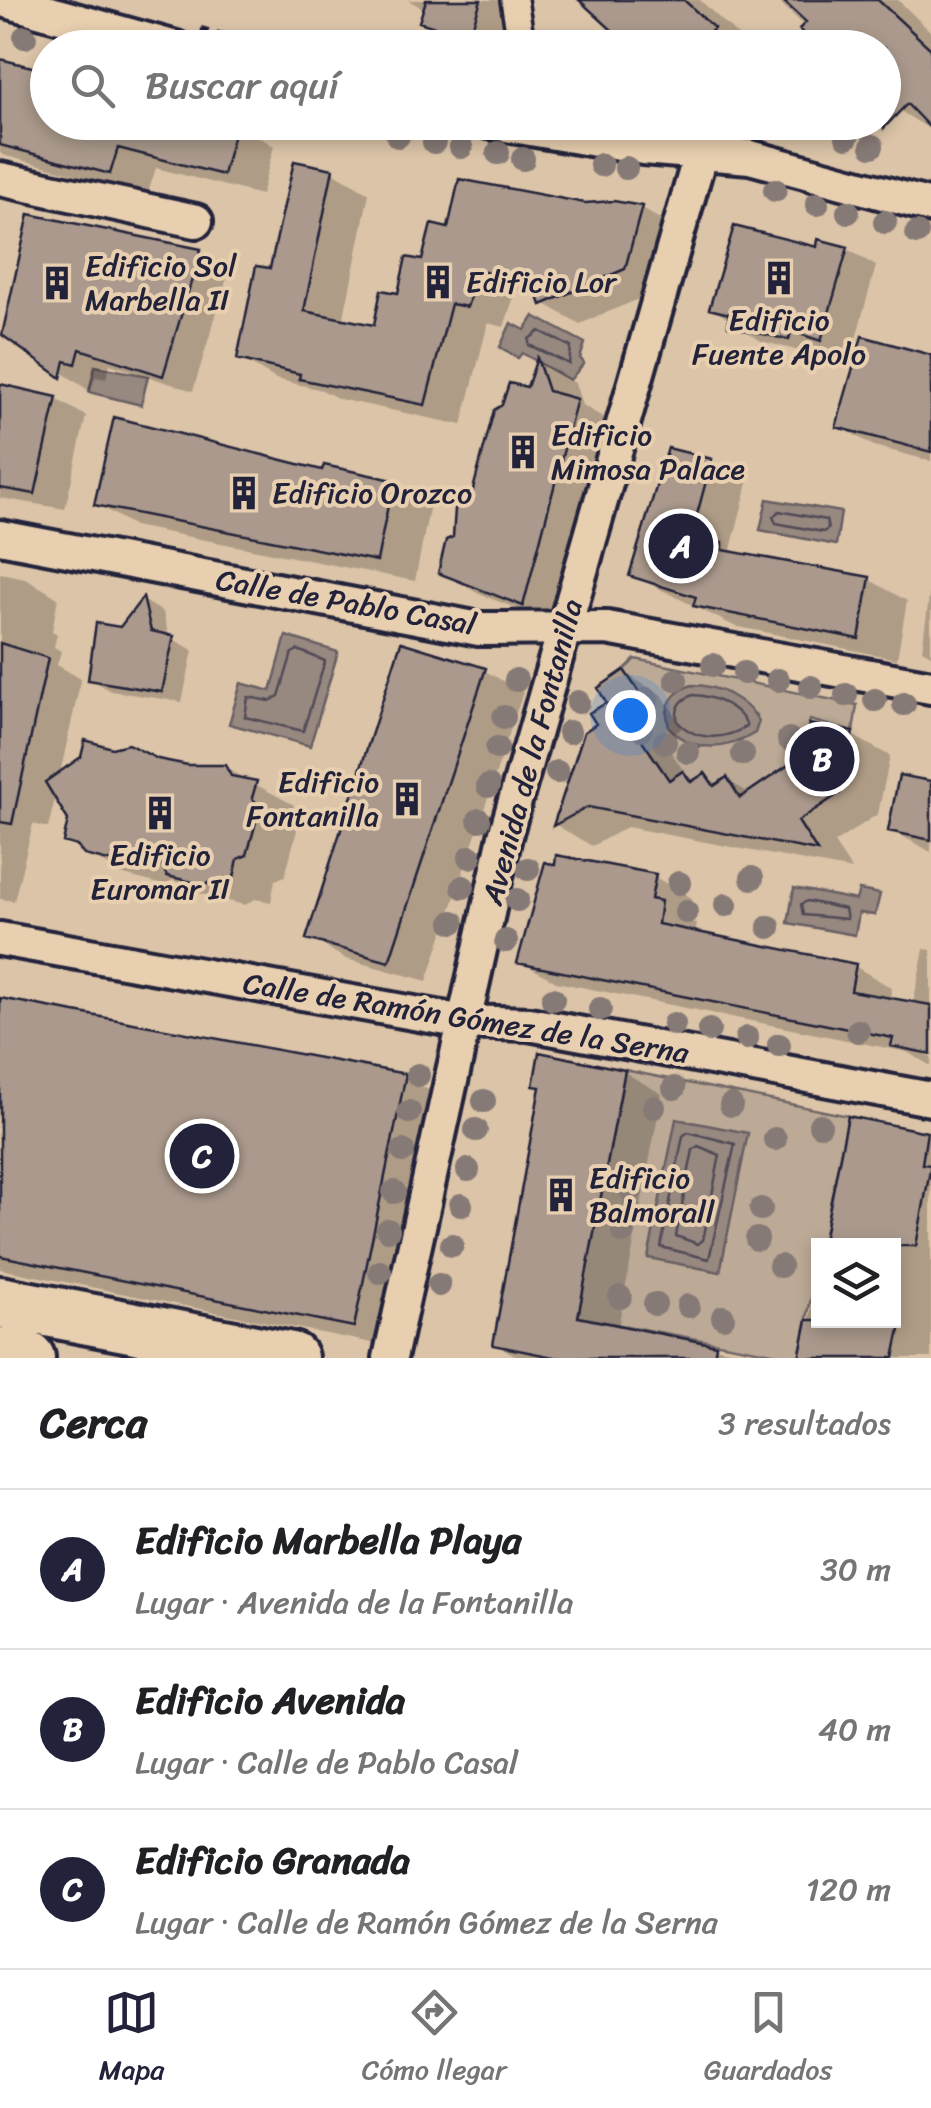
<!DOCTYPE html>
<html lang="es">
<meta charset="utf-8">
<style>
:root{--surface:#fff;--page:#f6f6f6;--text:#202124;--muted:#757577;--line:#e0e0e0;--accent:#22223b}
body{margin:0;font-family:Sriracha,sans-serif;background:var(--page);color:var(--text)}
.controls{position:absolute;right:30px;bottom:30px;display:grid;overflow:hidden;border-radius:0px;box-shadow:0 5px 15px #0003}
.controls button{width:90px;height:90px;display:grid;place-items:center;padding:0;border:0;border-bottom:2px solid var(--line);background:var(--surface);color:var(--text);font:50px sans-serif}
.you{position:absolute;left:630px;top:715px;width:35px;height:35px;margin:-25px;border:8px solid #fff;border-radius:50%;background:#1a73e8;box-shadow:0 0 0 15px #1a73e833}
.badge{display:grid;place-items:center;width:65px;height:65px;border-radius:50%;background:var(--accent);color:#fff;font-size:32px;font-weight:700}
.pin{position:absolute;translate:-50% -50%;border:5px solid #fff;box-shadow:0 2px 10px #0006}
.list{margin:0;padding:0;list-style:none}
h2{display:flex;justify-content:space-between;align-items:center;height:130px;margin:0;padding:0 40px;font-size:42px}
h2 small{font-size:32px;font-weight:400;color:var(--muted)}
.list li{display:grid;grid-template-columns:65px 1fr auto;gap:30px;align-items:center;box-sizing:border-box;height:160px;padding:0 40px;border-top:2px solid var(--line)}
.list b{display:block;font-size:38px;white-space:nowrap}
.list p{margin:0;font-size:32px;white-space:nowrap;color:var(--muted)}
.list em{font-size:32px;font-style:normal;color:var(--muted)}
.icon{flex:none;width:55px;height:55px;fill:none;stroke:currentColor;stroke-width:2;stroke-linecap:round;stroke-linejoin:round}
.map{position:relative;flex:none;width:931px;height:1358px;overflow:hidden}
.search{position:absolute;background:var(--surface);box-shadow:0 5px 15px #0003;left:30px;right:30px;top:30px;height:110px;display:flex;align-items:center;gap:25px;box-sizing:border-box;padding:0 35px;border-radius:55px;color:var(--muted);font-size:38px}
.sheet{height:610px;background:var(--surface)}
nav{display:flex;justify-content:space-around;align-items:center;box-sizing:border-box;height:140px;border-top:2px solid var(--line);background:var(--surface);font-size:28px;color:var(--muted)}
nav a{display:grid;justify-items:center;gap:5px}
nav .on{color:var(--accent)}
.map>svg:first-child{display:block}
.green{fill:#bcaa96;stroke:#6f6668;stroke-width:2.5;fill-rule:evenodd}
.water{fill:#978880;stroke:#685f64;stroke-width:2.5}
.shadow{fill:#0003}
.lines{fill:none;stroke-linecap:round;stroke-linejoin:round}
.shore{stroke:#514b57;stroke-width:2.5}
.building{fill:#aa998c;stroke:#22223b;stroke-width:2.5}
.pedestrian-casing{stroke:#22223b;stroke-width:32}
.minor-casing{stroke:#22223b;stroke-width:40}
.primary-casing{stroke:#22223b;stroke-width:58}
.path{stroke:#22223b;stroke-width:6;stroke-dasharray:8 8;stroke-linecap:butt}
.pedestrian{stroke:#e7cfaf;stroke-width:25}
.minor{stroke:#e7cfaf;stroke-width:32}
.primary{stroke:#e7cfaf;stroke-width:50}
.tree{fill:#867a76}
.labels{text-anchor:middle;stroke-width:8;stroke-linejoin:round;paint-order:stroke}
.poi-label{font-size:30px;fill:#22223b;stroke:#e7cfaf;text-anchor:start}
.street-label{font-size:30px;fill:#22223b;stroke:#e7cfaf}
</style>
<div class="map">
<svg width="931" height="1358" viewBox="0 0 931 1358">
<rect width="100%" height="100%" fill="#dbc4a8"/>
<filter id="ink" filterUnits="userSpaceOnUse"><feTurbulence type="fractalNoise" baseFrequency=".01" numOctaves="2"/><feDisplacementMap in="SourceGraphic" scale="20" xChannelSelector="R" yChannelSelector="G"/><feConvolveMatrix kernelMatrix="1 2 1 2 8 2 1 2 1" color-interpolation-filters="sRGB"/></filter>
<g filter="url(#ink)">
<!-- green -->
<path class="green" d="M635,659L857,705L853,732L810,720L803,755L740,798L727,777L714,786L705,773L691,782L683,771L669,780L623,735L637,724L632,715L646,704L624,670ZM727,693L756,715L741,741L698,747L676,735Z
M625,1070L848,1116L799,1358L578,1317Z"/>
<!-- water -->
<path class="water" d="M534,316L585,343L580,358L584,363L570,380L522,353L518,358L500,347L511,323L525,330Z
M95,366L148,376L141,405L89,392Z
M767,499L841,512L836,545L760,530Z
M286,636L338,652L310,746L229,724L241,683L271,691Z
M692,685C718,685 745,699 759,721L755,733C726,751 693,753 669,727C663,706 672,692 692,685Z
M794,888L856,900L859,890L880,894L875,915L859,913L855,935L788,923Z
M676,1119L748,1133L720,1272L648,1258Z"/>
<!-- shadow -->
<path class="shadow" d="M408,0H503L523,13L509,48H477L422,21L426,10Z
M583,0H700L751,48H638Z
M777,0H898L931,32V130L884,101V48H813L803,39L808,35L804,25Z
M0,61L48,122L236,124L274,146L261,195L156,168L148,193L6,156L0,153Z
M296,164L333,172L369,193L343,322L376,328L450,231L585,206L641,208L678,230L662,289L580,324L543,303L540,295L516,290L504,327L488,323L462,425L339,399L322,390L276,379L240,358L272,271Z
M847,249L876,266L851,356L821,346L819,356L761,341L712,308L819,250Z
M200,251L230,268L193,391L110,364L106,379L95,377L91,392L5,334Z
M931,357V461L874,446L839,426Z
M539,362L575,383L582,405L613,423L561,625L479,594L441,572Z
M0,386L56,399L86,416L65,509L0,498Z
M711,462L748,483L731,549L743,556L870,580L907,601L897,659L734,626L632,575Z
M324,473L392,482L430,504L415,581L134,526L97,504Z
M0,573L25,578L58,598L52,631L57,634L54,647L61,651L57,665L81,679L60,774L158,762L225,768L294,805L289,821L297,830L285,876L275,880L271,902L255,899L245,905L207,896L173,880L163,885L124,875L66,841L71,820L56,795L48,828L33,824L14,901L0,899Z
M931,582V655L922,650Z
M144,601L163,612L169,637L193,650L182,702L111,691L91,679Z
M402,645L485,671L523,692L427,981L346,959L309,937Z
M624,673L662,695L683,727L669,738L674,746L669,749L687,776L697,782L705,776L720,785L727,780L751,794L852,735L890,756L878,814L834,843L852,870L627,827L592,846L556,825L586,734L600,725Z
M931,783V852L891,830Z
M655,877L692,898L687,919L697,924L695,935L856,967L892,988L889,1000L913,1004L924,949L931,950V1051L908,1047L931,1057V1066L907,1052L556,982L520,961Z
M0,1002L405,1077L443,1098L392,1347L0,1269Z
M624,1072L662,1094L618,1328L770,1358H520L495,1344L542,1089L536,1085Z
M926,1135L931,1137V1358H802L818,1275V1320H894V1246Z"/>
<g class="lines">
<!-- shore -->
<path class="shore" d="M540,331L571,347L569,364L529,345V339Z
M779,511L826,520L828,529L823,532L776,523L773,517Z
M298,650L325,661L303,731L245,717L248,697L270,701L279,696L292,653Z
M693,695C714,696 740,707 747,726C725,740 697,742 678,722C674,709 681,699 693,695Z
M807,901L845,909L847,919L803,915L801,904Z
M688,1132L735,1144L709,1259L661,1247L683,1136Z
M698,1146L720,1155L703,1240L698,1244L676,1236L693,1150Z"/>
</g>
<!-- building -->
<path class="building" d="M426,0H481L469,38L419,22Z
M579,0H684L714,28L696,48H656L637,33L627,44Z
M782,0H878L931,49V129L907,104L884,128V48H817L799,29L806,22Z
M0,59L48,71V122H237L223,175L118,148L110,174L0,145Z
M294,161L333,169L304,311L374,325L381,290L398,293L406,257L422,260L431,224L448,228L459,179L585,203L614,201L642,206L625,269L541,305L533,282L479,271L467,307L451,304L425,405L299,379L300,374L237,359L256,266L270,268Z
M29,214L201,249L163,376L80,349L76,364L65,361L61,378L2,335Z
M734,226L817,247L818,239L848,247L821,341L791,331L789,340L728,326L729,314L709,309Z
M862,336L931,355V452L836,427Z
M537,358L548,391L577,399L523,606L438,573L446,540L453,537L455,509L463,495L471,497L494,410L502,405L509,383L527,387Z
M0,384L57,397L35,494L0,488Z
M114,417L322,470L324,465L393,480L377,561L94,505Z
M668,448L712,459L691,537L723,542V550L870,577L859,639L693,606L696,597L629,576Z
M143,597L151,631L174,636L162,692L88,680L96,623L120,627Z
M401,642L486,668L389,962L306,939Z
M0,643L48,658L12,824L0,822Z
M624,670L647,704L632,715L637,724L633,727L669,780L683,771L691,782L705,773L714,786L727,777L740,798L803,755L809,724L853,732L840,793L798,821L817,851L588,807L553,826L584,732L596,724L589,713L606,703L598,688Z
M85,740L112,748L128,744L158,759L188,765H225L231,776L257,781L252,798L260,807L247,855L238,859L233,882L216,879L205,885L167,876L162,866L134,859L124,865L84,855L77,846L63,842L68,820L45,782L81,757Z
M899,775L931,781V840L888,831Z
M556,855L656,874L651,899L661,901L658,924L856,964L851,991L931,1005V1054L891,1046L893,1038L517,963L545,862L555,865Z
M0,998L406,1074L354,1327L0,1256Z
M539,1052L625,1070L578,1317L716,1345L714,1358H558L493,1345L540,1087L533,1086Z
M848,1116L927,1132L922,1164L931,1165L916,1246H822Z
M807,1320H902L894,1358H799Z"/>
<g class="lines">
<!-- pedestrian casing -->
<g class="pedestrian-casing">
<path id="pedestrian" d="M514,0L522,48"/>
</g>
<!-- minor casing -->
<g class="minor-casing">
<path id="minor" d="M3,0L176,48
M489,122L643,148L750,157L931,206
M0,179L196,221
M0,537L479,629L607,628L931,687
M0,939L464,1022L529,1024L931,1099
M390,1358L505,836L701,152"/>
</g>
<!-- primary casing -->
<g class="primary-casing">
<path id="primary" d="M0,1302L292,1358
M0,1353L29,1358"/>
</g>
<!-- path -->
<path class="path" d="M201,29L272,48"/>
<!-- pedestrian -->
<use href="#pedestrian" class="pedestrian"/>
<!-- minor -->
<use href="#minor" class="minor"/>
<!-- primary -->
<use href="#primary" class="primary"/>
</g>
<!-- trees -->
<g class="tree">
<circle cx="25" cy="37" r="12"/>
<circle cx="398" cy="136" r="12"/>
<circle cx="847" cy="137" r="12"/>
<circle cx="434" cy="142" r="12"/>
<circle cx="872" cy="146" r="12"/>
<circle cx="461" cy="147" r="12"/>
<circle cx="498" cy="153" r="12"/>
<circle cx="523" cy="159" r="12"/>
<circle cx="601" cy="165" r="12"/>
<circle cx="626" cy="168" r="12"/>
<circle cx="775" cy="190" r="12"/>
<circle cx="817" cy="204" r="12"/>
<circle cx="848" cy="212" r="12"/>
<circle cx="885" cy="222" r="12"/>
<circle cx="917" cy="233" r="12"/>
<circle cx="713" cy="665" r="12"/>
<circle cx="744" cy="673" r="12"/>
<circle cx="516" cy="680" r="12"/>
<circle cx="676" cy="680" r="12"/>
<circle cx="778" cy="680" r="12"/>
<circle cx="811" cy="687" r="12"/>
<circle cx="846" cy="695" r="12"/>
<circle cx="647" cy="699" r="12"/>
<circle cx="875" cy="700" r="12"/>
<circle cx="578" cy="702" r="12"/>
<circle cx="904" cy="704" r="12"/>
<circle cx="504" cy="717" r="12"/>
<circle cx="641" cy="729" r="12"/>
<circle cx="569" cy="732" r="12"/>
<circle cx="789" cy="739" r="12"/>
<circle cx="665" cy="742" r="12"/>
<circle cx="497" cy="748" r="12"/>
<circle cx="688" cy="752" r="12"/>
<circle cx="743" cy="754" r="12"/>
<circle cx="557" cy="772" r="12"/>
<circle cx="488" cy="786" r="12"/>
<circle cx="479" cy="820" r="12"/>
<circle cx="470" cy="857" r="12"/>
<circle cx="528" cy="869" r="12"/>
<circle cx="752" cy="878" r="12"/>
<circle cx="679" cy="883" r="12"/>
<circle cx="463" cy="887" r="12"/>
<circle cx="517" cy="900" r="12"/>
<circle cx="726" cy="905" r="12"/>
<circle cx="686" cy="912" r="12"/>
<circle cx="453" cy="922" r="12"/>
<circle cx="769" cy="927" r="12"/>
<circle cx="506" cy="941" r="12"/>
<circle cx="553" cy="999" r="12"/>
<circle cx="600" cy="1009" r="12"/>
<circle cx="674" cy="1024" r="12"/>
<circle cx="709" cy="1030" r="12"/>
<circle cx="858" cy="1031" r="12"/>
<circle cx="747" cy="1038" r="12"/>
<circle cx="779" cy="1045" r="12"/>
<circle cx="418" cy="1075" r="12"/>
<circle cx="674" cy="1088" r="12"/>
<circle cx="484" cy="1101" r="12"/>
<circle cx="731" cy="1105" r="12"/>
<circle cx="654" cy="1107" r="12"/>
<circle cx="409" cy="1112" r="12"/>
<circle cx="820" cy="1125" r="12"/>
<circle cx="476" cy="1130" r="12"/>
<circle cx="775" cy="1139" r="12"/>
<circle cx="403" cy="1151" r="12"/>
<circle cx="468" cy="1170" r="12"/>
<circle cx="631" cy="1190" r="12"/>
<circle cx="394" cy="1192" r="12"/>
<circle cx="461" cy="1205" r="12"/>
<circle cx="761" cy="1209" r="12"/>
<circle cx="388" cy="1230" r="12"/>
<circle cx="623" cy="1232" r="12"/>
<circle cx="757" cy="1239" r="12"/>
<circle cx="452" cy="1245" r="12"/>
<circle cx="780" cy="1266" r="12"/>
<circle cx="380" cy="1272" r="12"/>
<circle cx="439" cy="1285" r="12"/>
<circle cx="620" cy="1297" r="12"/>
<circle cx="655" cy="1304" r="12"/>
<circle cx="688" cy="1306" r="12"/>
<circle cx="723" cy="1317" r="12"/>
</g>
</g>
<!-- icons -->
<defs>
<g id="building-bare" transform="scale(2.7)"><path d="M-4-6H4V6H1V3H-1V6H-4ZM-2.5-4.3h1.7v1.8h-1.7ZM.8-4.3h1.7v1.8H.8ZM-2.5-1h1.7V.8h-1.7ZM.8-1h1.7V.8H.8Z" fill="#22223b" stroke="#e7cfaf" stroke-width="2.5" paint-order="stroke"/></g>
</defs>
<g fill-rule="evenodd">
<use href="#building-bare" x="779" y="278"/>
<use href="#building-bare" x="438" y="282"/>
<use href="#building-bare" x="57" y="283"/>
<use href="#building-bare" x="523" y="452"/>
<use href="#building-bare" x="244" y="493"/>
<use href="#building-bare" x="407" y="799"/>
<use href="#building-bare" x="160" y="813"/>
<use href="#building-bare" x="561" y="1195"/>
</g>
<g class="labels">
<!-- poi labels -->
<g class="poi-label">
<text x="85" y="276">Edificio Sol<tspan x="85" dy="34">Marbella II</tspan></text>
<text x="466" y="292">Edificio Lor</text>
<text x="779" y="330" text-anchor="middle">Edificio<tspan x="779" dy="34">Fuente Apolo</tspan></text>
<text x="551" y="445">Edificio<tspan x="551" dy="34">Mimosa Palace</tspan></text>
<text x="272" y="503">Edificio Orozco</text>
<text x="379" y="792" text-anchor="end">Edificio<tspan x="379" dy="34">Fontanilla</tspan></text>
<text x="160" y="865" text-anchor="middle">Edificio<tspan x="160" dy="34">Euromar II</tspan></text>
<text x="589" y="1188">Edificio<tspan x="589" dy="34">Balmorall</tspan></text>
</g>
<!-- street labels -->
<g class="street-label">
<text transform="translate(346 602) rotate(10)" y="10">Calle de Pablo Casal</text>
<text transform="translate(532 752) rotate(-75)" y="10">Avenida de la Fontanilla</text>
<text transform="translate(466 1018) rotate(9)" y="10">Calle de Ramón Gómez de la Serna</text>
</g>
</g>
</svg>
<div class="controls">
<button><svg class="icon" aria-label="layers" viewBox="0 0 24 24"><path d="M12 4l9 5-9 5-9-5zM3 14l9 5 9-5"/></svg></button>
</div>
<div class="you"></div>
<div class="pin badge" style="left:681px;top:546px">A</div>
<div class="pin badge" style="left:822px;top:759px">B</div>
<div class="pin badge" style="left:202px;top:1156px">C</div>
<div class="search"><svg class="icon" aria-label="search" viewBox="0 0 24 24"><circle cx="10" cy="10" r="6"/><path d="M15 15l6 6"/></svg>Buscar aquí</div>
</div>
<section class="sheet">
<h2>Cerca<small>3 resultados</small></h2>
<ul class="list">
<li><span class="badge">A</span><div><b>Edificio Marbella Playa</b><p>Lugar · Avenida de la Fontanilla</p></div><em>30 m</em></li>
<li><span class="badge">B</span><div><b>Edificio Avenida</b><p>Lugar · Calle de Pablo Casal</p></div><em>40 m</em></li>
<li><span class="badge">C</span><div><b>Edificio Granada</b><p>Lugar · Calle de Ramón Gómez de la Serna</p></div><em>120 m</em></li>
</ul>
</section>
<nav>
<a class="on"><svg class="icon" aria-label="map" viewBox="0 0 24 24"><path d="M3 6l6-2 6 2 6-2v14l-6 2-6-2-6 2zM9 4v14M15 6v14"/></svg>Mapa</a>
<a><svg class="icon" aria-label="directions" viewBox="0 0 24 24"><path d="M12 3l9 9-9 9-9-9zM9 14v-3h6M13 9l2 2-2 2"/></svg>Cómo llegar</a>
<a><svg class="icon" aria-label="saved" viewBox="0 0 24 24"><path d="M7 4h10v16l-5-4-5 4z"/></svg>Guardados</a>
</nav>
